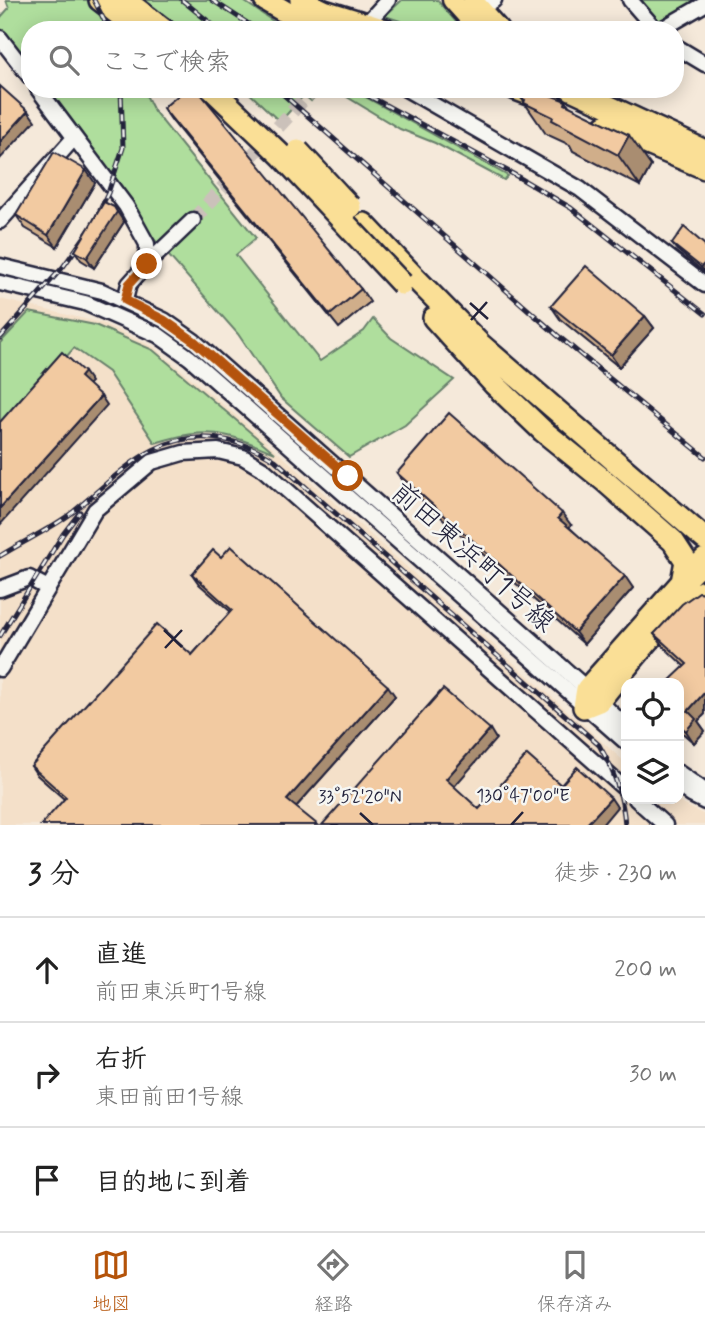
<!DOCTYPE html>
<html lang="ja">
<meta charset="utf-8">
<style>
:root{--surface:#fff;--page:#f2f2f2;--text:#222;--muted:#767676;--line:#e0e0e0;--accent:#b45309}
body{margin:0;font-family:Mynerve,"Klee One",sans-serif;background:var(--page);color:var(--text)}
.controls{position:absolute;right:21px;bottom:21px;display:grid;overflow:hidden;border-radius:14px;box-shadow:0 4px 18px #0003}
.controls button{width:63px;height:63px;display:grid;place-items:center;padding:0;border:0;border-bottom:2px solid var(--line);background:var(--surface);color:var(--text);font:35px sans-serif}
.stop{position:absolute;width:21px;height:21px;margin:-16px;border:5px solid #b45309;border-radius:50%;background:#fff}
.stop.end{background:#b45309;border-color:#fff;box-shadow:0 2px 7px #0008}
.list{margin:0;padding:0;list-style:none}
h2{display:flex;justify-content:space-between;align-items:center;height:91px;margin:0;padding:0 28px;font-size:30px}
h2 small{font-size:23px;font-weight:400;color:var(--muted)}
.list li{display:grid;grid-template-columns:46px 1fr auto;gap:21px;align-items:center;box-sizing:border-box;height:105px;padding:0 28px;border-top:2px solid var(--line)}
.list b{display:block;font-size:26px;white-space:nowrap}
.list p{margin:0;font-size:23px;white-space:nowrap;color:var(--muted)}
.list em{font-size:23px;font-style:normal;color:var(--muted)}
.icon{flex:none;width:38px;height:38px;fill:none;stroke:currentColor;stroke-width:2;stroke-linecap:round;stroke-linejoin:round}
.map{position:relative;flex:none;width:705px;height:825px;overflow:hidden}
.search{position:absolute;background:var(--surface);box-shadow:0 4px 18px #0003;left:21px;right:21px;top:21px;height:77px;display:flex;align-items:center;gap:18px;box-sizing:border-box;padding:0 24px;border-radius:28px;color:var(--muted);font-size:26px}
.sheet{height:406px;background:var(--surface)}
nav{display:flex;justify-content:space-around;align-items:center;box-sizing:border-box;height:98px;border-top:2px solid var(--line);background:var(--surface);font-size:19px;color:var(--muted)}
nav a{display:grid;justify-items:center;gap:4px}
nav .on{color:var(--accent)}
.map>svg:first-child{display:block}
.built{fill:#f4e0c9}
.green{fill:#afde9d;stroke:#68806c;stroke-width:2}
.lines{fill:none;stroke-linecap:round;stroke-linejoin:round}
.minor-tunnel{stroke:#cbc1ba;stroke-width:14;stroke-dasharray:14 7;stroke-linecap:butt}
.minor-casing{stroke:#22223b;stroke-width:19}
.major-casing{stroke:#22223b;stroke-width:23}
.highway-casing{stroke:#22223b;stroke-width:26}
.minor{stroke:#f6f6f2;stroke-width:14}
.major{stroke:#fadf96;stroke-width:18}
.highway{stroke:#fadf96;stroke-width:21}
.rail-casing{stroke:#22223b;stroke-width:5}
.rail{stroke:#f6f6f2;stroke-width:2.5;stroke-dasharray:8;stroke-linecap:butt}
.highway-bridge-casing{stroke:#22223b;stroke-width:26;stroke-linecap:butt}
.highway-bridge{stroke:#fadf96;stroke-width:21}
.wall{fill:#d0ae8a;stroke:#22223b;stroke-width:2}
.shaded-wall{fill:#a98d71;stroke:#22223b;stroke-width:2}
.building{fill:#f2caa1;stroke:#22223b;stroke-width:2}
.route{stroke:#b45309;stroke-width:9}
.ticks{fill:none;stroke:#22223b;stroke-width:2.5}
.labels{text-anchor:middle;stroke-width:5;stroke-linejoin:round;paint-order:stroke}
.street-label{font-size:28px;fill:#22223b;stroke:#f6f6f2}
.ticks-label{font-size:18px;text-anchor:middle;fill:#22223b;stroke:#f6f6f2;stroke-width:5;stroke-linejoin:round;paint-order:stroke}
</style>
<div class="map">
<svg width="705" height="825" viewBox="0 0 705 825">
<rect width="100%" height="100%" fill="#f5e9da"/>
<filter id="ink" filterUnits="userSpaceOnUse"><feTurbulence type="fractalNoise" baseFrequency=".0143" numOctaves="2"/><feDisplacementMap in="SourceGraphic" scale="14" xChannelSelector="R" yChannelSelector="G"/><feConvolveMatrix kernelMatrix="1 2 1 2 8 2 1 2 1" color-interpolation-filters="sRGB"/></filter>
<g filter="url(#ink)">
<!-- built -->
<path class="built" d="M0,299L102,323L154,347L250,427L626,763V799H673L705,815V825H0Z"/>
<!-- green -->
<path class="green" d="M6,0H123L110,17L117,30H30V64L0,31V18L9,8Z
M136,0H242L279,25L291,30H174Z
M402,0H437L458,24L456,30H427L385,16Z
M634,0H701L660,26Z
M49,89H143L154,111L256,238L236,255L320,361L364,331L373,319L391,338L454,380L405,425L349,457L281,398L238,334L154,239L81,132Z
M245,89H321L311,101L304,95L280,122Z
M334,89H351L508,176L504,180L435,143L400,129Z
M29,312L95,325L153,350L275,453C224,432 210,426 155,443L108,372L74,348L0,431V343Z"/>
<g class="lines">
<!-- minor-tunnel -->
<path class="minor-tunnel" d="M193,220L313,89"/>
<!-- minor casing -->
<g class="minor-casing">
<path id="minor" d="M630,0L656,30
M480,9L494,0
M366,24L388,0
M660,30L705,4
M0,38L30,77
M675,46L705,64
M38,89L126,206L147,244V264L129,284L125,300
M406,89L580,189L705,285
M0,221L74,138
M147,264L193,220
M0,266L102,291L164,320L194,341L587,689L626,727
M0,283L85,303L158,335L190,358L626,742
M0,589L29,578L48,588
M0,669L95,510L152,462L183,453L218,451L243,457L263,469L626,790
M679,773L705,791
M679,786L691,795L705,802
M636,799L665,825"/>
</g>
<!-- major casing -->
<g class="major-casing">
<path id="major" d="M452,0L479,30
M473,0L500,30"/>
</g>
<!-- highway casing -->
<g class="highway-casing">
<path id="highway" d="M100,0L139,30
M125,0L164,30
M265,0L294,17L324,30
M301,0L324,11L385,30
M516,89L550,102
M571,89L705,151
M605,126L705,168
M364,224L416,279L481,345L705,539
M434,318L494,384L543,431L606,482L673,541L686,561L682,582
M584,707L587,689L682,582L705,559
M584,707L599,701C616,680 683,593 705,591"/>
</g>
<!-- minor -->
<use href="#minor" class="minor"/>
<!-- major -->
<use href="#major" class="major"/>
<!-- highway -->
<use href="#highway" class="highway"/>
<!-- rail casing -->
<g class="rail-casing">
<path id="rail" d="M94,0L109,30
M182,0L219,30
M212,0L258,30
M277,89L557,335L705,457
M356,89L513,174L571,208L705,314
M0,338L63,267L93,225L108,193L123,148L121,89
M0,556C24,541 51,529 73,512C99,491 124,465 153,450C192,429 240,437 275,460L599,745C614,770 623,796 625,825
M0,636L63,534L80,512"/>
</g>
<!-- rail -->
<use href="#rail" class="rail"/>
<!-- highway-bridge casing -->
<g class="highway-bridge-casing">
<path id="highway-bridge" d="M212,89L282,156L402,284
M298,151L350,207"/>
</g>
<!-- highway-bridge -->
<use href="#highway-bridge" class="highway-bridge"/>
</g>
<!-- wall -->
<path class="wall" d="M522,99L566,101L570,107L651,166L640,186L573,151L570,145L546,134Z
M163,108L361,289L370,302L339,328L172,121Z
M95,183L57,247L25,228L16,215Z
M114,207L124,222L94,268L81,260L75,251Z
M672,244L705,245V273L677,250Z
M551,306L645,316L654,328L619,367L560,319Z
M397,473L571,525L569,527L633,588L584,644L405,485Z
M221,557L395,696L296,807L64,799L37,775L31,766L192,655L231,612L199,584L192,574Z
M705,593V714L698,721L705,731L694,743L679,730V683L684,666L663,646L654,634Z"/>
<!-- shaded-wall -->
<path class="shaded-wall" d="M28,111L35,121L0,159V142Z
M629,135L651,166L640,186L618,155Z
M86,170L95,183L57,247L48,235Z
M114,207L124,222L94,268L87,258Z
M705,263V272L701,267Z
M645,316L654,328L619,367L611,355Z
M84,372L91,382L86,387L80,377Z
M101,396L107,405L0,525V508Z
M562,513L571,525L567,530L558,518Z
M625,576L633,588L584,644L575,632Z
M388,686L395,696L294,809L287,800Z
M705,692V714L698,721L705,731L694,743L686,731L688,711Z
M490,729L496,739L452,789L446,779Z
M611,798L617,807L602,825H586Z"/>
<!-- building -->
<path class="building" d="M0,86L28,111L0,142Z
M186,89H197L361,289L330,315L163,108Z
M526,89H534L566,101L565,104L629,135L618,155L552,120L553,117L524,103L525,100L522,99Z
M54,152L86,170L48,235L16,215Z
M104,202L114,207L117,212L87,258L75,251Z
M684,227L705,245V263L701,267L672,244Z
M586,266L645,316L611,355L551,306Z
M62,352L84,372L80,377L101,396L0,508V422Z
M449,413L562,513L558,518L625,576L575,632L397,473Z
M231,546L388,686L287,800L318,825H41L66,797L31,766L157,624L192,655L232,610L192,574L213,550L221,557Z
M699,592L705,593V692L688,711L696,719L686,731L679,725V683H667L687,664L654,634L682,604Z
M443,689L490,729L446,779L479,809L527,755L561,785L577,767L611,798L586,825H322Z"/>
</g>
<g class="lines" filter="url(#ink)">
<!-- route -->
<path class="route" d="M147,264L129,284L125,300L164,320L194,341L348,476"/>
</g>
<!-- ticks -->
<path class="ticks" d="M470,303L488,319M471,320L487,302M164,630L182,647M165,648L182,630M360,813L373,825M511,825L523,812"/>
<g class="labels">
<!-- street labels -->
<g class="street-label">
<text transform="translate(474 556) rotate(42)" y="10">前田東浜町1号線</text>
</g>
</g>
<g class="ticks-label">
<text x="523" y="801">130°47'00"E</text>
<text x="360" y="802">33°52'20"N</text>
</g>
</svg>
<div class="controls">
<button><svg class="icon" aria-label="locate" viewBox="0 0 24 24"><circle cx="12" cy="12" r="6"/><path d="M12 2v4M12 18v4M2 12h4M18 12h4"/></svg></button>
<button><svg class="icon" aria-label="layers" viewBox="0 0 24 24"><path d="M12 4l9 5-9 5-9-5zM3 14l9 5 9-5"/></svg></button>
</div>
<div class="stop" style="left:348px;top:476px"></div>
<div class="stop end" style="left:147px;top:264px"></div>
<div class="search"><svg class="icon" aria-label="search" viewBox="0 0 24 24"><circle cx="10" cy="10" r="6"/><path d="M15 15l6 6"/></svg>ここで検索</div>
</div>
<section class="sheet">
<h2>3 分<small>徒歩 · 230 m</small></h2>
<ul class="list">
<li><svg class="icon" aria-label="ahead" viewBox="0 0 24 24"><path d="M12 20V5M6 11l6-6 6 6"/></svg><div><b>直進</b><p>前田東浜町1号線</p></div><em>200 m</em></li>
<li><svg class="icon" aria-label="right" viewBox="0 0 24 24"><path d="M7 20v-9h11M14 6l5 5-5 5"/></svg><div><b>右折</b><p>東田前田1号線</p></div><em>30 m</em></li>
<li><svg class="icon" aria-label="arrive" viewBox="0 0 24 24"><path d="M6 21V4h12l-3 4 3 4H6"/></svg><div><b>目的地に到着</b></div></li>
</ul>
</section>
<nav>
<a class="on"><svg class="icon" aria-label="map" viewBox="0 0 24 24"><path d="M3 6l6-2 6 2 6-2v14l-6 2-6-2-6 2zM9 4v14M15 6v14"/></svg>地図</a>
<a><svg class="icon" aria-label="directions" viewBox="0 0 24 24"><path d="M12 3l9 9-9 9-9-9zM9 14v-3h6M13 9l2 2-2 2"/></svg>経路</a>
<a><svg class="icon" aria-label="saved" viewBox="0 0 24 24"><path d="M7 4h10v16l-5-4-5 4z"/></svg>保存済み</a>
</nav>
